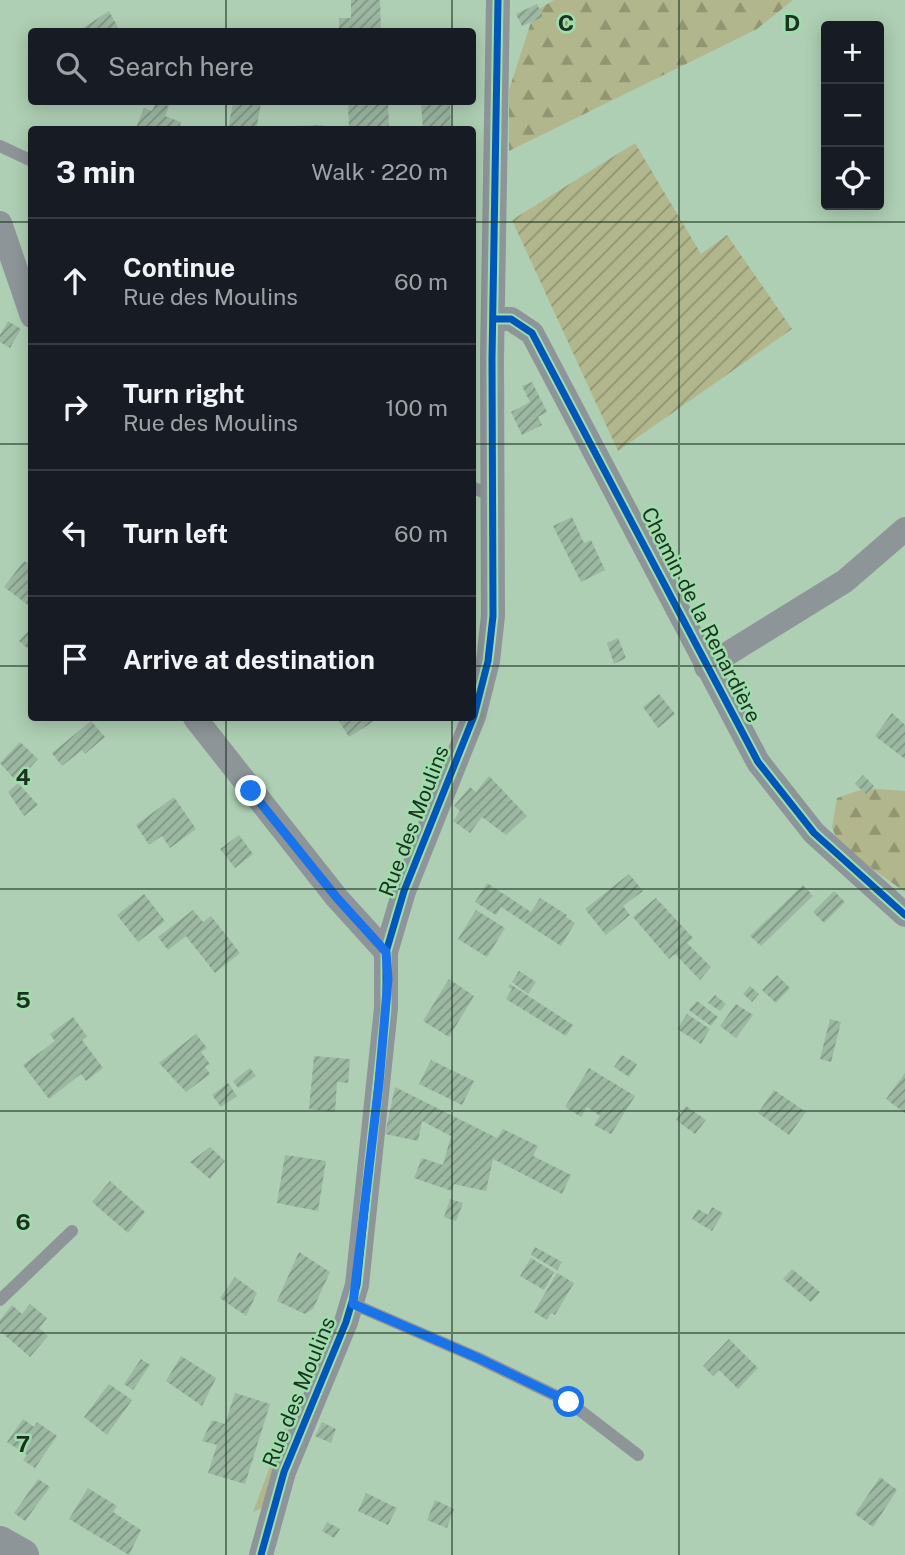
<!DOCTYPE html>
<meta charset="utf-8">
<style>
:root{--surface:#171b24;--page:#20242c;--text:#f1f3f6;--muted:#9ea1a6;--line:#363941}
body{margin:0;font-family:"Public Sans",sans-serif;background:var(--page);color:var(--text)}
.controls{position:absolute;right:21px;top:21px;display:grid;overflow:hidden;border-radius:7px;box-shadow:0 4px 18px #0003}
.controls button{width:63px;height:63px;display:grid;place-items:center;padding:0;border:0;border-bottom:2px solid var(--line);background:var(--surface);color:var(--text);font:35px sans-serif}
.stop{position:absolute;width:21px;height:21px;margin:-16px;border:5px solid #1a73e8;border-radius:50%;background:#fff}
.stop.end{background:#1a73e8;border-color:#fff;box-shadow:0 2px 7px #0008}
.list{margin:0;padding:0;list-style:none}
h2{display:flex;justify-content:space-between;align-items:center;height:91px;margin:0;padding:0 28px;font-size:30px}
h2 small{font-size:23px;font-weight:400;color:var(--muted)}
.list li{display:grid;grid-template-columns:46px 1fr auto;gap:21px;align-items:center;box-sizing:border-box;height:126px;padding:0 28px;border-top:2px solid var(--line)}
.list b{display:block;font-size:26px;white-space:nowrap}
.list p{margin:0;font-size:23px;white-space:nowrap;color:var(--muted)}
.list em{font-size:23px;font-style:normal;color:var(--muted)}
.icon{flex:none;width:38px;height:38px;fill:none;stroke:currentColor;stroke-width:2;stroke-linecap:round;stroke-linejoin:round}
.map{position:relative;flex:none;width:905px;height:1555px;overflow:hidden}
.search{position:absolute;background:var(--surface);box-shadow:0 4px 18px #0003;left:28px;top:28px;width:448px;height:77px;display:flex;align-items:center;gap:18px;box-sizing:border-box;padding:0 24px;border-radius:7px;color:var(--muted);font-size:26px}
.panel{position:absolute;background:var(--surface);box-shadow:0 4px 18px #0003;left:28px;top:126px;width:448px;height:595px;border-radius:7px}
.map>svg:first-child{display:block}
.grass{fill:#b2b68c}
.forest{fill:url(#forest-firs)}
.garden{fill:url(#garden-furrows)}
.building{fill:url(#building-hatch)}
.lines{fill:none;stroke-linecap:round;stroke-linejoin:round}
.service{stroke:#8e9598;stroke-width:12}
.minor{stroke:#8e9598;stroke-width:24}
.tertiary{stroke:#8e9598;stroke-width:32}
.cycleway-casing{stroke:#a0ddac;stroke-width:11}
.cycleway{stroke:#0057b8;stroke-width:7}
.route{stroke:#1a73e8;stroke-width:9}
.grid{fill:none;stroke:#1a3320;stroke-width:2;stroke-opacity:0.55}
.labels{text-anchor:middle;stroke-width:5;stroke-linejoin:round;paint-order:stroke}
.street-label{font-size:21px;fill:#1a3320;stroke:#a0ddac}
.grid-label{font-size:23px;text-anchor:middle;font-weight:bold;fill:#1a3320;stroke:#a0ddac;stroke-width:5;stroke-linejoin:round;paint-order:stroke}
</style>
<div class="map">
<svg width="905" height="1555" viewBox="0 0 905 1555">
<defs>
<pattern id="forest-firs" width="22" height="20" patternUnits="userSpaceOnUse" patternTransform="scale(1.75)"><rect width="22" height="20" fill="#b2b68c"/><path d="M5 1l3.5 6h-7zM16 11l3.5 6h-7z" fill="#909572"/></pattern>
<pattern id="garden-furrows" width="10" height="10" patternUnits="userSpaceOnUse" patternTransform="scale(1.75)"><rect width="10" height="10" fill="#b2b68c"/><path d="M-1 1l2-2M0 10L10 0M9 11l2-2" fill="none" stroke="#909572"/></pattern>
<pattern id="building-hatch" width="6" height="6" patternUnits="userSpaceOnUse" patternTransform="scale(1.75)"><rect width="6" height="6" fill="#9cb7a2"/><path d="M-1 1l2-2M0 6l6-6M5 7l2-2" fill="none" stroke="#7e9584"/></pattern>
</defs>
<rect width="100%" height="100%" fill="#aecfb4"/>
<!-- grass -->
<path class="grass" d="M293,1405L301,1408L264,1507L253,1512Z"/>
<!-- forest -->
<path class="forest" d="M554,0H793L757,29L509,151V90L531,22L539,9Z
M866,788L905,791V892L839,845L832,827L837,798Z"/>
<!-- garden -->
<path class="garden" d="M635,143L701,254L727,235L792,329L618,451L512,220Z"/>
<!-- building -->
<path class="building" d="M351,0H380L381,32H339V18H351Z
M537,4L543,17L522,26L516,14Z
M109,11L120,31L125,28L126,32H77Z
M156,102L169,106L165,116L181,122L178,130H135L144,108L152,111Z
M233,102L261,103L256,130H228Z
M348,102H388L389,130H349Z
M450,102L451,130H423L421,103Z
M323,125V130H296V126Z
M8,321L21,329L10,348L0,342V335Z
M532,382L547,412L538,417L542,425L522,435L511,412L530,402L522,386Z
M572,517L584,543L591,540L605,570L581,582L553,526Z
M24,561L32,566V608L4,587Z
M32,627V652L19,641Z
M618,638L626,658L614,664L607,643Z
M659,694L675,714L658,728L643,707Z
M892,713L905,725V759L875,736Z
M337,718H379L349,737Z
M91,721L105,737L85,754L82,750L62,766L52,753Z
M20,742L38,759L17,782L0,763Z
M863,775L874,786L866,794L855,784Z
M489,776L527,816L506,835L482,817L470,833L453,821L460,811L454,806L470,787L476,792Z
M18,783L38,805L24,816L8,792Z
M174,797L196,829L170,848L162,836L149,845L136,825Z
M239,835L253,854L235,868L220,849Z
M629,874L643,891L623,906L630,915L606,935L585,909Z
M487,883L531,912L540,898L567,915L566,917L575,923L561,946L501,907L496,915L475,902Z
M803,885L813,896L761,946L750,936Z
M834,891L845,902L824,923L813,912Z
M144,894L165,921L138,942L117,915Z
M656,898L693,938L687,943L711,967L700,980L675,954L669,959L633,917Z
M193,910L203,922L211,916L240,953L215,973L186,936L168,950L158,937Z
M476,910L505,928L487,957L458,939Z
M519,971L536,982L528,994L512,982Z
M777,975L790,988L776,1003L762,990Z
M449,979L474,996L449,1037L423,1021Z
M510,984L573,1025L566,1036L506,999L512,989L508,987Z
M750,986L759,994L752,1002L743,994Z
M715,995L726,1004L720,1011L708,1003Z
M697,1001L718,1017L711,1026L689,1010Z
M736,1004L753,1015L736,1038L720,1026Z
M687,1014L710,1029L701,1044L677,1029Z
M73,1017L87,1036L82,1040L103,1068L86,1081L81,1074L49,1099L23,1065L55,1041L50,1034Z
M830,1019L841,1022L831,1062L820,1059Z
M196,1034L207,1048L201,1052L210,1064L205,1067L210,1074L186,1092L159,1063Z
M622,1055L637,1064L629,1077L614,1067Z
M314,1056L350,1059L348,1083L337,1082L335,1112L309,1109Z
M431,1060L474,1081L462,1105L419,1084Z
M250,1068L256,1076L238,1088L233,1081Z
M589,1068L635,1096L611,1134L594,1125L600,1116L587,1107L581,1117L565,1107Z
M905,1073V1113L886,1099Z
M228,1083L237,1096L221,1107L212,1095Z
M395,1087L497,1138L503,1129L538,1146L533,1156L571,1175L562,1194L493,1159L486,1191L454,1184L452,1191L414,1178L422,1158L443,1165L451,1136L422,1121L418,1141L385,1134Z
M774,1090L806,1112L789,1135L758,1113Z
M686,1106L706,1120L695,1134L676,1120Z
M210,1147L225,1161L210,1179L190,1162Z
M285,1155L326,1161L318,1211L277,1203Z
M110,1181L145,1212L128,1233L92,1202Z
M450,1199L463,1203L456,1221L444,1217Z
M712,1207L723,1213L712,1231L692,1219L698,1209L708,1215Z
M535,1247L562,1262L557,1270L531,1255Z
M299,1252L330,1272L313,1309L305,1314L277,1301Z
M531,1258L554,1272L544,1290L520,1276Z
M792,1269L820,1292L811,1302L783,1279Z
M557,1273L574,1283L555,1315L551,1313L547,1320L534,1312Z
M235,1277L257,1293L246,1316L220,1298Z
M30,1304L47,1318L39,1328L48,1336L30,1357L0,1331V1320L12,1305L22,1314Z
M729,1339L758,1368L738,1389L719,1370L713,1376L703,1366Z
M181,1356L216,1378L202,1406L166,1381Z
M141,1359L150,1365L133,1390L124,1384Z
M109,1384L132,1400L107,1435L84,1417Z
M235,1393L270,1404L245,1484L208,1473L217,1445L202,1441L212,1420L225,1424Z
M23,1419L34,1427L37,1422L57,1436L35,1468L23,1460L27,1455L7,1442Z
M322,1422L336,1429L331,1443L315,1436Z
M880,1477L897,1490L873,1527L855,1514Z
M38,1479L50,1487L25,1521L14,1513Z
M88,1488L117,1506L113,1512L141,1530L129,1555L69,1519Z
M366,1493L397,1508L388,1525L358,1511Z
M435,1500L454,1509L447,1528L427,1520Z
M327,1522L340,1529L334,1538L322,1531Z"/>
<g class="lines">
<!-- service -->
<path class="service" d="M0,146L32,161
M472,487L494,497
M0,1300L72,1231
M353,1304L478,1358L569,1402L638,1455"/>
<!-- minor -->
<path class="minor" d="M0,223L32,316
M495,319H511L532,333L758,762L814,833L905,915
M706,667L845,581L905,529
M195,718L337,898L386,952
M261,1555L284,1472L346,1322L357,1285L386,1008V952L404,891L474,716L488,661L493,616L492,359L498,0"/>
<!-- tertiary -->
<path class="tertiary" d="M0,1542L23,1555"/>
<!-- cycleway casing -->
<g class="cycleway-casing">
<path id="cycleway" d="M495,319H511L532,333L758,762L814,833L905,915
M261,1555L284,1472L346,1322L357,1285L386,1008V952L404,891L474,716L488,661L493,616L492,359L498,0"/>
</g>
<!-- cycleway -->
<use href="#cycleway" class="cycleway"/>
</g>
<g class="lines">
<!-- route -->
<path class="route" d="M251,791L337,898L386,952L388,979L379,1083L353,1304L478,1358L569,1402"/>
</g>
<!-- grid -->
<path class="grid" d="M226,0V32M452,0V32M679,0V1555M226,102V130M452,102V130M0,222H32M472,222H905M0,444H32M472,444H905M0,666H32M472,666H905M226,718V1555M452,718V1555M0,889H905M0,1111H905M0,1333H905"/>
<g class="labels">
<!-- street labels -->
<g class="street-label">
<text transform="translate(701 615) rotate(63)" y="7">Chemin de la Renardière</text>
<text transform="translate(414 821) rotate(-69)" y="7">Rue des Moulins</text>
<text transform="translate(299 1392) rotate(-68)" y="7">Rue des Moulins</text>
</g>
</g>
<g class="grid-label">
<text x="566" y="31">C</text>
<text x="792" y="31">D</text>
<text x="23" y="785">4</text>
<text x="23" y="1008">5</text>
<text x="23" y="1230">6</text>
<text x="23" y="1452">7</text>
</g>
</svg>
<div class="controls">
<button>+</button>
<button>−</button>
<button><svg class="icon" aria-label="locate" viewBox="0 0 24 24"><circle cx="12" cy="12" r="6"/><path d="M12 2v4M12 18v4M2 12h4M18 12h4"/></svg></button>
</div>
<div class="stop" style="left:569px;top:1402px"></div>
<div class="stop end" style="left:251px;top:791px"></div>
<div class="search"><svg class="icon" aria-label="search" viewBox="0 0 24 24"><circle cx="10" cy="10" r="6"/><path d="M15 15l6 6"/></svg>Search here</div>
<section class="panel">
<h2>3 min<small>Walk · 220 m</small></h2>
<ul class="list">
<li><svg class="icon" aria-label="ahead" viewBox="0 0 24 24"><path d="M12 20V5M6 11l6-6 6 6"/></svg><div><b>Continue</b><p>Rue des Moulins</p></div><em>60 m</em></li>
<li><svg class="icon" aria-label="right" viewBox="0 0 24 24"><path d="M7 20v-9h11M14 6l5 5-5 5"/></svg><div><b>Turn right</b><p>Rue des Moulins</p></div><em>100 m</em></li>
<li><svg class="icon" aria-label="left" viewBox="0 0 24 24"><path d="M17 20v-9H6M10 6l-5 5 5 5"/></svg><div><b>Turn left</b></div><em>60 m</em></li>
<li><svg class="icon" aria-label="arrive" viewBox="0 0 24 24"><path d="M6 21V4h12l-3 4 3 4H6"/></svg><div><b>Arrive at destination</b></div></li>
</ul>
</section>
</div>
